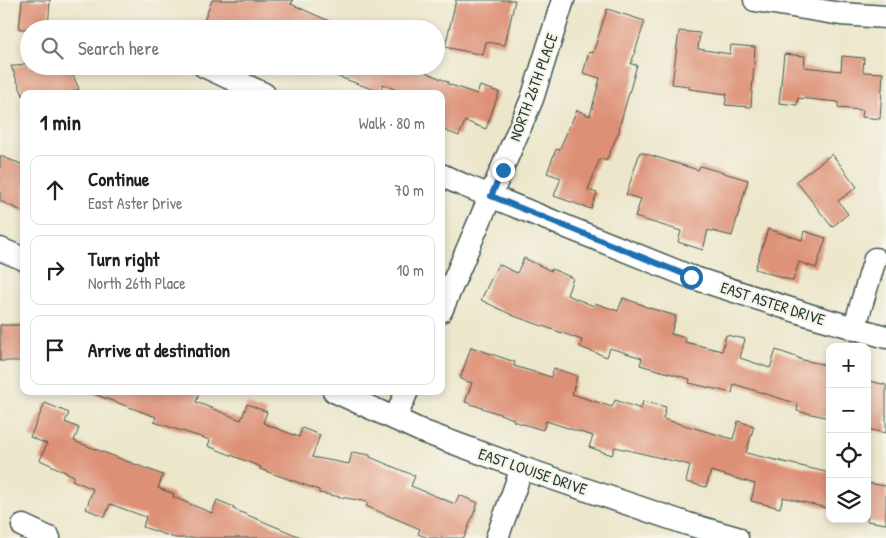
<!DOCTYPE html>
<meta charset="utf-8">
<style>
:root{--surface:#fff;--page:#f2f2f2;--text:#202124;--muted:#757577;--line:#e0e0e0}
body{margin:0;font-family:"Patrick Hand",sans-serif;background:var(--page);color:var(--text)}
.controls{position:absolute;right:15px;bottom:15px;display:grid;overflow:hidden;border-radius:10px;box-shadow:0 2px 8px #0003}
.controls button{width:45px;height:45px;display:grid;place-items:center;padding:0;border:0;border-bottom:1px solid var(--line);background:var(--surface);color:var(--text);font:25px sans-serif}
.stop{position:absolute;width:15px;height:15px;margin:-11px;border:4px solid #1f6fb2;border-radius:50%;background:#fff}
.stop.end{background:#1f6fb2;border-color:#fff;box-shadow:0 1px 5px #0008}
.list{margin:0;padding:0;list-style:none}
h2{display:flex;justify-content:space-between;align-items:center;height:65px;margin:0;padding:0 20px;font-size:21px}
h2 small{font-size:16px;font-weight:400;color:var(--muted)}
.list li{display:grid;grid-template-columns:32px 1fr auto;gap:15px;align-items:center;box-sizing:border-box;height:70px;margin:0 10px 10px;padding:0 10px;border:1px solid var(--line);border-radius:10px}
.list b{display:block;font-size:19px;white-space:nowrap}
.list p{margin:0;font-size:16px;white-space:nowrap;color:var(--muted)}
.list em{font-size:16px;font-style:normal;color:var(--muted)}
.icon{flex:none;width:28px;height:28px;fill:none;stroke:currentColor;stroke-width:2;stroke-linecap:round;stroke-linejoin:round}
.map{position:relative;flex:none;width:886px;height:538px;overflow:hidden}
.search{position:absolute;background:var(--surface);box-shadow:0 2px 8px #0003;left:20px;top:20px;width:425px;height:55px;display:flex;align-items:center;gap:12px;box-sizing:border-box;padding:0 18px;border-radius:28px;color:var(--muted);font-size:19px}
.panel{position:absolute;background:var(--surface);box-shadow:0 2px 8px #0003;left:20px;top:90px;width:425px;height:305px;border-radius:10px}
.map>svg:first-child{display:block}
.building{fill:#dd9076}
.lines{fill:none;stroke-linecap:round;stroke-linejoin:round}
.street-casing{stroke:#3e564b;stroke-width:25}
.street{stroke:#fff;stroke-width:22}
.route{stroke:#1f6fb2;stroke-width:6}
.labels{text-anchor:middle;stroke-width:4.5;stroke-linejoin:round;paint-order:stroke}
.street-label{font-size:16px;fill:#1f3d34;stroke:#f7f3e8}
</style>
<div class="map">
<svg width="886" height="538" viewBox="0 0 886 538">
<rect width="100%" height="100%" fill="#f7f3e8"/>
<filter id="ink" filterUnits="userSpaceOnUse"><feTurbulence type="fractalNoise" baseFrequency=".02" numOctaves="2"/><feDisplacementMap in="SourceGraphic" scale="10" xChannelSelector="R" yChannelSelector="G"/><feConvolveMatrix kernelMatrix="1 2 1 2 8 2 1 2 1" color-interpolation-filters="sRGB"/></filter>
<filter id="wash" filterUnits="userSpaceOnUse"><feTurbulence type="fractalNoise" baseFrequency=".0096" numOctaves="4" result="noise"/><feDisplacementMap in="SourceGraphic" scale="20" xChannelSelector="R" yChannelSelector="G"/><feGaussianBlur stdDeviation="1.12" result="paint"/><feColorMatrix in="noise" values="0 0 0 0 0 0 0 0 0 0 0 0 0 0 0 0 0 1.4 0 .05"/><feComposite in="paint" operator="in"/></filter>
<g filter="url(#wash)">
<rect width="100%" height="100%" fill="#ece6cb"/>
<g id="blocks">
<!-- building -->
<path class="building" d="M22,0H50L48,29H19Z
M212,0H293L291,4L347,29H226L204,21Z
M456,0H515L505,45L486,42L483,55L445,47Z
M607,9L645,21L631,64L637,65L619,128L620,129L606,161L600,158L588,190L597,193L591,209L554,196L561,178L547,173L556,149L559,150L577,110L590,116L600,78L583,73L589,52L593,53Z
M679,31L700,33L698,49L730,54L731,45L755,47L751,107L725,105L727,94L689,89V86L672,84Z
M784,54L805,56L804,67L841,71L842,56L864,58L863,72L883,73L880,119L862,117L863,110L838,108V102L798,98L797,105L779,103Z
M29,62V66H69L79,89L68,94H24V98L11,66H17Z
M315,66H412L448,82V84L477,94L480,86L499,92L486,129L465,121L459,136L441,129V94H405L383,84L380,92L315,68Z
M640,152L698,170L700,166L748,180L732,236L708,230L703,250L678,242L681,231L635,217L641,199L626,195Z
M832,154L857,187L838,201L848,214L832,227L796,181Z
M0,156L24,165V212L0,201Z
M768,229L802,240L804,231L826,238L816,268L799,262L793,281L755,269Z
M524,258L551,271L552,269L573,278L567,295L594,306L595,303L618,311L623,298L643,305V306L676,316L671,334L686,338L685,342L722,351L726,335L745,339L740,358L770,368L776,350L799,358V359L830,366V418L797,411L798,404L734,384L732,393L689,383L690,379L640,365L642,358L610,348L607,357L580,347L582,340L514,316L481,300L498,264L517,273Z
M0,325H24V361H0Z
M471,347L515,362L514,366L551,377L554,368L577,376L572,394L612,407L615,400L641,409L643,401L666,407L663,419L733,439L738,421L754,426L746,453L830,473V509L783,497L780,508L751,501L755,484L711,471L706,487L686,482L690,465L615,447L612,455L589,447L593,436L546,421L543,430L513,421L514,419L465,402L472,383L460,379Z
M870,381L886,385V433L867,429V395Z
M91,391H200L196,402L241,420L247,404L267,412L263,423L299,437L302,428L320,435L312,457L349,464L352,452L370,455V457L415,476L411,486L455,504L459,495L478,503L464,538H428L418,534L420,529L366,506L368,502L319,493V490L260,469L261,467L208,446L210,440L154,422L156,417L91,393Z
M45,403L69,413L65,422L79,428L74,441L163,475L158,488L174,494L173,497L212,513L217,500L234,507L233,509L303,538H175L143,527L146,517L110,504L105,517L86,509L93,489L72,480L74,476L40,460L47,444L30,437Z
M867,483L886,486V524L867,521Z"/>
</g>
</g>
<g filter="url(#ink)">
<use href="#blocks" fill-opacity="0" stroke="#3e564b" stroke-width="1"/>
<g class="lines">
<!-- street casing -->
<g class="street-casing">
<path id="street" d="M755,0L841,14L886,17
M204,66L264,94
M441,175L463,185L691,277L809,315L886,337
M0,249L24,259
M441,311L532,99L563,0
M854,329L875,259
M334,391L424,432L522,468L688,524L737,538
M395,419L407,391
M23,526L49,538
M497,538L522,468"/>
</g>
<!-- street -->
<use href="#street" class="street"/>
</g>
</g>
<g class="lines" filter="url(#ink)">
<!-- route -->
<path class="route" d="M503,170L491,196L691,277"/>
</g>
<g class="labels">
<!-- street labels -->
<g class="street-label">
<text transform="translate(533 87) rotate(-70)" y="6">NORTH 26TH PLACE</text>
<text transform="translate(773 303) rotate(18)" y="6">EAST ASTER DRIVE</text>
<text transform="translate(533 471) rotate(19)" y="6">EAST LOUISE DRIVE</text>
</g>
</g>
</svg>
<div class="controls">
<button>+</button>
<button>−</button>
<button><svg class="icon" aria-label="locate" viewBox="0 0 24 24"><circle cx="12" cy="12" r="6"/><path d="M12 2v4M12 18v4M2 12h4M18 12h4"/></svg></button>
<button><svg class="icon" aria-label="layers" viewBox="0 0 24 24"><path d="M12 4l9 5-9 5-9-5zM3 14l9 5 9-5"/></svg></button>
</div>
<div class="stop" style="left:691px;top:277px"></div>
<div class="stop end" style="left:503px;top:170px"></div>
<div class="search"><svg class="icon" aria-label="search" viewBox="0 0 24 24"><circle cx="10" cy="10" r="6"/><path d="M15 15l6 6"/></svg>Search here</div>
<section class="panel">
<h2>1 min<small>Walk · 80 m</small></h2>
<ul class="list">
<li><svg class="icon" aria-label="ahead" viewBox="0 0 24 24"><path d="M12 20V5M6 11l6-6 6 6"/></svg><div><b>Continue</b><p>East Aster Drive</p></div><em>70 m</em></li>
<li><svg class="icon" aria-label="right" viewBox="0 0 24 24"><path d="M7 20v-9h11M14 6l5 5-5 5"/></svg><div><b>Turn right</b><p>North 26th Place</p></div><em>10 m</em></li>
<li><svg class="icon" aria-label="arrive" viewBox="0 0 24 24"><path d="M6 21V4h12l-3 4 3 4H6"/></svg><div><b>Arrive at destination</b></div></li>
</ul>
</section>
</div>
